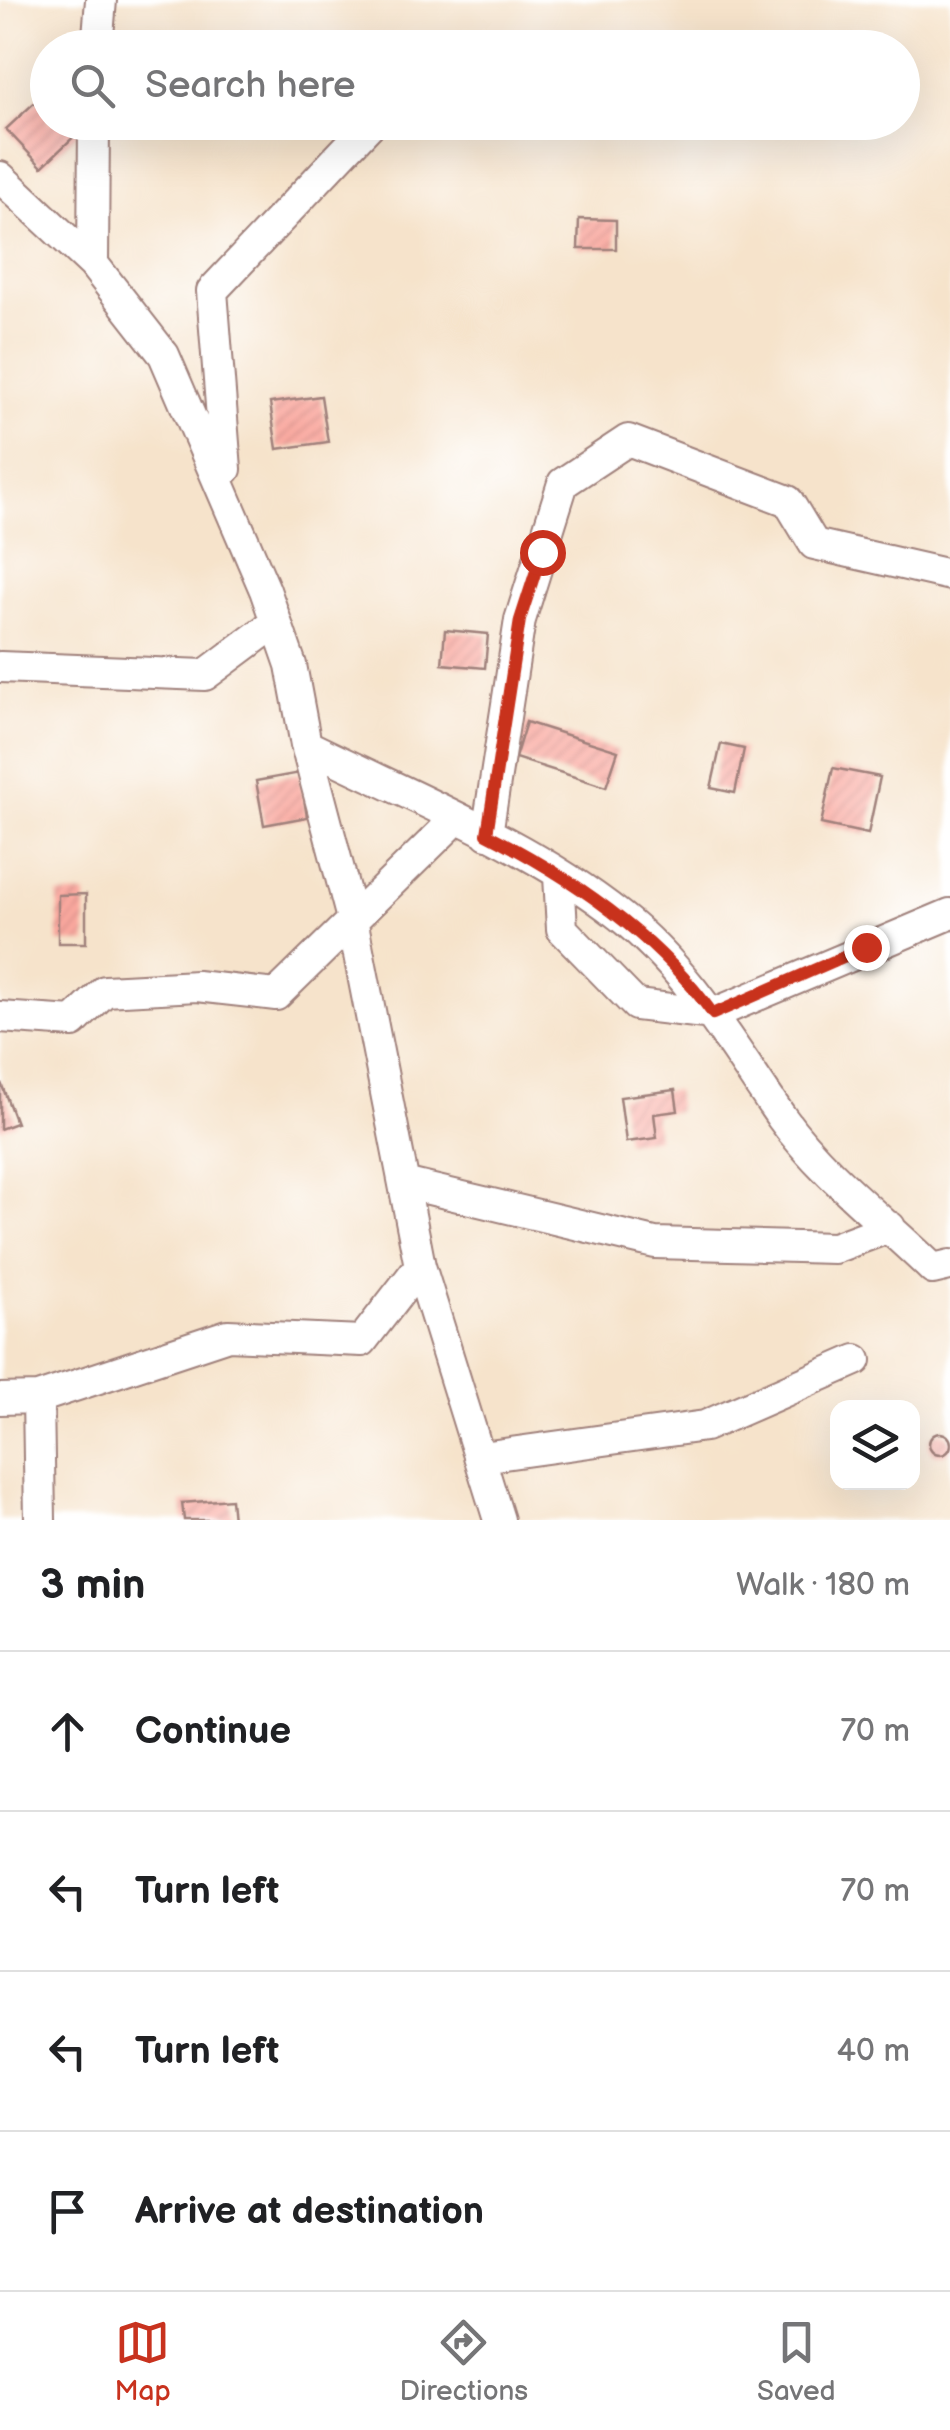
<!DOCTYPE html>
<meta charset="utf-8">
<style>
:root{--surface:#fff;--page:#f6f6f6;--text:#202124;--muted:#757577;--line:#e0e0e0;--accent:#c8321e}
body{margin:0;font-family:"Balsamiq Sans",sans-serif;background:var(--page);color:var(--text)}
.controls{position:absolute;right:30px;bottom:30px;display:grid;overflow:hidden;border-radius:20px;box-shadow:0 10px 40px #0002}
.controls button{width:90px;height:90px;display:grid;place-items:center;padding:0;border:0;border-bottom:2px solid var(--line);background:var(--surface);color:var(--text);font:50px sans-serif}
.stop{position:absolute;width:30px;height:30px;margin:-22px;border:8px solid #c8321e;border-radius:50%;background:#fff}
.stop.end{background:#c8321e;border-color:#fff;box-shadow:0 2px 10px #0008}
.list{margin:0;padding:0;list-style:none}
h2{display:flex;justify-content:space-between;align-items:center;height:130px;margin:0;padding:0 40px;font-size:42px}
h2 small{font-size:32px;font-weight:400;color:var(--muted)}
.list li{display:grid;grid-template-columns:65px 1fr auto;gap:30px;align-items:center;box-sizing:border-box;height:160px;padding:0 40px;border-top:2px solid var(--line)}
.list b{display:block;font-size:38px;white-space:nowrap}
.list em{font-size:32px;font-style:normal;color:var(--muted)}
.icon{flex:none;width:55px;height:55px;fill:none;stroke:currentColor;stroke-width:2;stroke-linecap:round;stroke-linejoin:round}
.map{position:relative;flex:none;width:950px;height:1520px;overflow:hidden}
.search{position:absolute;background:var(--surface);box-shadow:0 10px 40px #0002;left:30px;right:30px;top:30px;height:110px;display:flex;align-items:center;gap:25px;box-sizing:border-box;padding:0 35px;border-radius:55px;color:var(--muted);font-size:38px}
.sheet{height:770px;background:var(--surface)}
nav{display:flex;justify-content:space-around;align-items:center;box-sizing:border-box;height:140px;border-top:2px solid var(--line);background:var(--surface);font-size:28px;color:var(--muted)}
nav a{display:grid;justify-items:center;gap:5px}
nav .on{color:var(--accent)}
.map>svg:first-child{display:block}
.building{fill:url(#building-hatch)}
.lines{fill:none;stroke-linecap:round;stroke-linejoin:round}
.street-casing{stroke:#a0817b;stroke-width:34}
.street{stroke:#fff;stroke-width:30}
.route{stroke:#c8321e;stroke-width:12}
</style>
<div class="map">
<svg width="950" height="1520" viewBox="0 0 950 1520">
<defs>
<pattern id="building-hatch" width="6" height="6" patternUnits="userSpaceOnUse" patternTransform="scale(2.5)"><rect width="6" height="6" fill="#faa89f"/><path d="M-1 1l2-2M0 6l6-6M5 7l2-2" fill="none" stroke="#d89089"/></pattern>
</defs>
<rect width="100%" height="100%" fill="#fff"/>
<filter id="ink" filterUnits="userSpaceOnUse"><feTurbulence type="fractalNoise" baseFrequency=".01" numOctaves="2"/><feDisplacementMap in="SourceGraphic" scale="20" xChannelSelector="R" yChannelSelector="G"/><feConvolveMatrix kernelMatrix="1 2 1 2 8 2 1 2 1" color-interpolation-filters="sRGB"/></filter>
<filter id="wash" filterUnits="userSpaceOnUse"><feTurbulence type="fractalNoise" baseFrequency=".0048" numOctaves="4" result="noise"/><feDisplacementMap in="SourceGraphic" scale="40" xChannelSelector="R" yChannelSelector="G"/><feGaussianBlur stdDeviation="2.25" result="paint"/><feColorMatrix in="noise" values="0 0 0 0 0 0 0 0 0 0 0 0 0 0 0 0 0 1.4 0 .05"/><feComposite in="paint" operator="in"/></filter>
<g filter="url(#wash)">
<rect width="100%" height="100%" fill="#f6e3cb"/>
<g id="blocks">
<!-- building -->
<path class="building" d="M48,90V122H75L82,129L42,167L6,129Z
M436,122H484V131L436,132Z
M579,219L616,220V249H578Z
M321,396L328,442L277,449L270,403Z
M445,630L488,634L485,668L442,664Z
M526,722L618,751L606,787L515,758Z
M721,744L744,749L735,793L711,788Z
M833,768L880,777L868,834L821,824Z
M300,773L307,817L264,825L256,781Z
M86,894V943H58V895Z
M0,1080L16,1123L0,1129Z
M675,1090L678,1111L654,1114L657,1138L626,1142L620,1097Z
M929 1444a11 11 0 1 1 22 0a11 11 0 1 1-22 0Z
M231,1499L233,1520H184L182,1503Z"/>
</g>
</g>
<g filter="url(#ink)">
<use href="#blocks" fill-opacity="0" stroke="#a0817b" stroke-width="2.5"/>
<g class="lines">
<!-- street casing -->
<g class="street-casing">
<path id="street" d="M97,48L101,0
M0,177L93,264L164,355L265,590L291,665L306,745L352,919L420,1266L499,1520
M93,264L94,122
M226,469L212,291L372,122
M0,667L205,675L276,622
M306,745C411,797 528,843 620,916C690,971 732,1047 782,1118C823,1175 883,1220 933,1269L950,1265
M487,834L520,620L563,483L628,440L788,501L814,544L950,575
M559,876L562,929L636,1005L713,1014L950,914
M0,1017L73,1022L105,991L197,986L276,995L456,819
M404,1183L655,1243L834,1248L890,1227
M38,1398L40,1520
M0,1399L38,1398L228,1335L362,1341L420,1266
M482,1457L705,1426L856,1360"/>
</g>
<!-- street -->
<use href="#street" class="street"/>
</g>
</g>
<g class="lines" filter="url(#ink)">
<!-- route -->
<path class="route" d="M542,552L520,620L487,834C573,878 657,935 713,1014L866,947"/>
</g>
</svg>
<div class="controls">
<button><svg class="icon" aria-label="layers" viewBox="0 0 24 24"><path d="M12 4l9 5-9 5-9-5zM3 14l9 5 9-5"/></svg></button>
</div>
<div class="stop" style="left:542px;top:552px"></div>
<div class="stop end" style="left:866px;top:947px"></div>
<div class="search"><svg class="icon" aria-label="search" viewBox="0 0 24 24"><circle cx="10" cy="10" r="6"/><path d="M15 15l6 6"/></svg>Search here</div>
</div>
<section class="sheet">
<h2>3 min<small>Walk · 180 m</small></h2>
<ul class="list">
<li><svg class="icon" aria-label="ahead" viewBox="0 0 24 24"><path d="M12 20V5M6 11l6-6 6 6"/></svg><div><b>Continue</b></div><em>70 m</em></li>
<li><svg class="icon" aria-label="left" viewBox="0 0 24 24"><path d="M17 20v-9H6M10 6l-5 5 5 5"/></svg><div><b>Turn left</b></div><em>70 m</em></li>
<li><svg class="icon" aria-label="left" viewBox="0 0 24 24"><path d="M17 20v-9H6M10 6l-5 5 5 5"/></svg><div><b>Turn left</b></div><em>40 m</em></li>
<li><svg class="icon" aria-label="arrive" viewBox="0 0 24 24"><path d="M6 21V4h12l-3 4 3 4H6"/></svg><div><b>Arrive at destination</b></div></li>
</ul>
</section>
<nav>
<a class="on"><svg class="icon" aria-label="map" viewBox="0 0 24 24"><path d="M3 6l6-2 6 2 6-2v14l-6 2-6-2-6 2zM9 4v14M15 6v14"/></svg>Map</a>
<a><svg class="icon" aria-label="directions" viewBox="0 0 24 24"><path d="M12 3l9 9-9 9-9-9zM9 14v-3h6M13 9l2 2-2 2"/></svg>Directions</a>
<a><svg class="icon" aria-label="saved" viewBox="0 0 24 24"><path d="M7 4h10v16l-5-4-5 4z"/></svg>Saved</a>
</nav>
